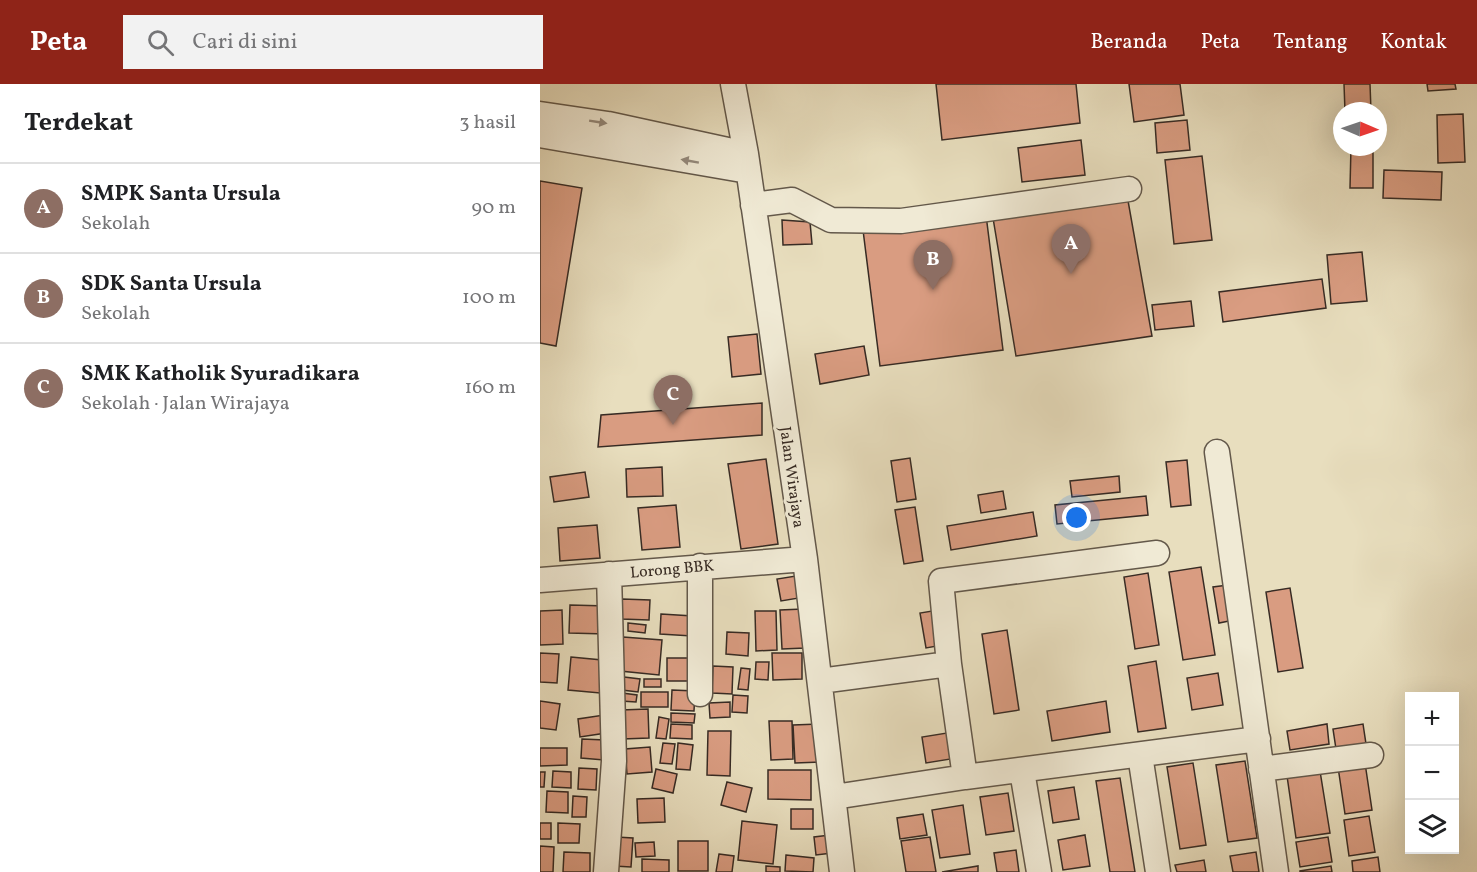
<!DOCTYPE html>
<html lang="id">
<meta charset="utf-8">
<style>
:root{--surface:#fff;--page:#f2f2f2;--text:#202124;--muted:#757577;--line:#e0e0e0;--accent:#8f2418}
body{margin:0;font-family:Vollkorn,serif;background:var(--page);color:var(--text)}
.controls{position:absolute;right:18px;bottom:18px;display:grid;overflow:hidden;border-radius:0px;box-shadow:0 6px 24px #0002}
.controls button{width:54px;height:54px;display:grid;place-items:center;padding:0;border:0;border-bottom:2px solid var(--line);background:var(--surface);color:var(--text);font:30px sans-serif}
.compass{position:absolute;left:793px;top:18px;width:54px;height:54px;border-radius:50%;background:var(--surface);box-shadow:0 6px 24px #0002;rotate:92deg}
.you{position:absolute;left:537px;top:434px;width:21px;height:21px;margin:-15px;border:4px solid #fff;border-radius:50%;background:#1a73e8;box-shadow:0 0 0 9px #1a73e833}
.badge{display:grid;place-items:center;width:39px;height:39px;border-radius:50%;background:var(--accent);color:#fff;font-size:20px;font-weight:700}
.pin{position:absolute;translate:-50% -50px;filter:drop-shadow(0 2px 3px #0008)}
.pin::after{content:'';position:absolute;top:32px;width:21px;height:18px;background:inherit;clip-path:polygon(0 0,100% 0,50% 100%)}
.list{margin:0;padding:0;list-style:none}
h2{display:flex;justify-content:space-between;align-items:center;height:78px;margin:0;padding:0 24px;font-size:26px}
h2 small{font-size:20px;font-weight:400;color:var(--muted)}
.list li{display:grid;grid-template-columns:39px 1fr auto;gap:18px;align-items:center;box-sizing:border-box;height:90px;padding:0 24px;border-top:2px solid var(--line)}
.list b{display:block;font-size:22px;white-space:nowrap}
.list p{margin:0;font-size:20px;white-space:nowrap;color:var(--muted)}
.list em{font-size:20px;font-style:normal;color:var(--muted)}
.icon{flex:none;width:33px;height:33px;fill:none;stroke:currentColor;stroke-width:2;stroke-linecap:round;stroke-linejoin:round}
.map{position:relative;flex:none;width:937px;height:788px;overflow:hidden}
header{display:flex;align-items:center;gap:36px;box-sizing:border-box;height:84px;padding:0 30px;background:var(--accent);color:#fff}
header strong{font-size:28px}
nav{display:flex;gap:33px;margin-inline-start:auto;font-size:21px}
.search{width:420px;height:54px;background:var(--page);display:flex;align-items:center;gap:15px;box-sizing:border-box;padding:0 21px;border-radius:0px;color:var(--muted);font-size:22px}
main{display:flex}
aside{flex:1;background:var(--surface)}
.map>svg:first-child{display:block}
.building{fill:#d99c81;stroke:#372b24;stroke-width:1.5}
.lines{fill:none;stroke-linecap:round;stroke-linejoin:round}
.minor-casing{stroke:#63584a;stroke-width:27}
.minor{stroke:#f0ead5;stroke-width:24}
.oneway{fill:#948a7c}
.labels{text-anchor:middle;stroke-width:6;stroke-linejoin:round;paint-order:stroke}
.street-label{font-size:16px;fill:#372b24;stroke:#f0ead5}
</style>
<header>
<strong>Peta</strong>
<div class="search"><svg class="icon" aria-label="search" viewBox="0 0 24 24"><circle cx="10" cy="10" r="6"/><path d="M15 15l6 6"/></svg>Cari di sini</div>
<nav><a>Beranda</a><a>Peta</a><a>Tentang</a><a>Kontak</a></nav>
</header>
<main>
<aside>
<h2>Terdekat<small>3 hasil</small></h2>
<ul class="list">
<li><span class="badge" style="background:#8d6e63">A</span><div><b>SMPK Santa Ursula</b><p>Sekolah</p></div><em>90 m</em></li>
<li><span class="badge" style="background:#8d6e63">B</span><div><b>SDK Santa Ursula</b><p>Sekolah</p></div><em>100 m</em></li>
<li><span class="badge" style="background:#8d6e63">C</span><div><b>SMK Katholik Syuradikara</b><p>Sekolah · Jalan Wirajaya</p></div><em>160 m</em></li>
</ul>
</aside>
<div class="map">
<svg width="937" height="788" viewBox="0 0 937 788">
<rect width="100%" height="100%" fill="#e8debe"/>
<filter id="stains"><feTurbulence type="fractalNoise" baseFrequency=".00333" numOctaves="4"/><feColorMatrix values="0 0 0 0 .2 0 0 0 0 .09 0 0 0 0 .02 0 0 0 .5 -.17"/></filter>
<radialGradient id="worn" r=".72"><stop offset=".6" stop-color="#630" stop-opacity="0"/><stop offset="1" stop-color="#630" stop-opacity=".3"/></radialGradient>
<!-- building -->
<path class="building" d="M396,0H536L540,39L402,56Z
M589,0H640L644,31L594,38Z
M804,0H830L831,27H805Z
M887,0H915L916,5L888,7Z
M923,30L925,78L898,79L897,31Z
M647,36L650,66L617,69L615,39Z
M541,56L545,91L482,98L478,64Z
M811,63H833V104H810Z
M662,72L672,156L634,160L625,76Z
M844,86L902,88L901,116L843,114Z
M0,97L42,104L16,262L0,259Z
M587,111L612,252L476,272L452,128Z
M446,131L463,266L340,282L323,146Z
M242,136L270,138L272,160L243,161Z
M822,168L827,217L791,220L787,171Z
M782,195L786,224L683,238L679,208Z
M651,217L654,242L615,246L612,221Z
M217,250L221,290L192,293L188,253Z
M324,262L329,291L280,300L275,270Z
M222,319V351L58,363L61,331Z
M370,374L376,415L357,418L351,377Z
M226,375L238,460L201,465L188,380Z
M647,376L651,421L631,423L626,378Z
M122,383L123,412L87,413L86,385Z
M45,388L49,413L14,418L10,393Z
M579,392L580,408L532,413L530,397Z
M463,407L466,425L441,429L438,411Z
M606,412L608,431L517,440L515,421Z
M136,421L140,463L102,466L98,424Z
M375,423L383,477L364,480L355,426Z
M493,428L497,452L411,466L407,442Z
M57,441L60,474L20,477L18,444Z
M661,483L675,571L643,576L629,488Z
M608,489L619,561L595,565L584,493Z
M262,491L265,513L241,517L237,495Z
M688,501L694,536L679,539L673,503Z
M750,504L763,584L738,588L726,508Z
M82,515L110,516L109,536L81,535Z
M30,521L67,522L66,550L29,549Z
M263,525L265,564L242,565L240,526Z
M22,526L23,560L0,561V527Z
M398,526L403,561L386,564L380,529Z
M215,527H236L237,566L216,567Z
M121,530L153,532L152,552L120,550Z
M88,539L106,541L105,549L88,547Z
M467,546L479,626L454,630L442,550Z
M187,548L209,549L208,572L186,570Z
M83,553L122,556L119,591L80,587Z
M0,569L19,570L17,599L0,598Z
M232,569H262V595L233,596Z
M31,573L62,576L60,609L28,606Z
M127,574H156V597H127Z
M616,577L626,644L598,648L588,582Z
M216,578H229L228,596L215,595Z
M173,582L193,583L192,610L172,609Z
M201,584L210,585L208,606L198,605Z
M678,589L683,621L652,626L647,594Z
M84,593L100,595L98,608L82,606Z
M104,595H121V603H104Z
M132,606L155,607L154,627L131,626Z
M101,608H128V623H101Z
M82,609L97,611L96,618L81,617Z
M193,611L208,612L207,629L192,628Z
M0,617L20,620L16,646L0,644Z
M566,617L570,648L512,657L507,627Z
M190,618V633L170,634L169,619Z
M108,625L109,654L82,655L81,626Z
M131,629L155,630L154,639L131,638Z
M64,631L66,649L40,653L38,635Z
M119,633L129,635L126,655L116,654Z
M229,637H252L253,675L231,676Z
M131,640L152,641V655L130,654Z
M279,640L281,678L255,679L253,641Z
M787,640L789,660L750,666L747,647Z
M823,640L826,660L796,665L793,645Z
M168,647H191L190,692L167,691Z
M413,648L417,674L386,679L382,653Z
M42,655L65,656L64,676L41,674Z
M123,659L135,660L132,680L120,679Z
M138,659L153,661L150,686L136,685Z
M110,663L112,688L87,690L85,665Z
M0,664H27V681L0,682Z
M705,677L717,754L688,758L676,681Z
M653,679L666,761L640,765L627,683Z
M825,679L832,726L805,730L798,683Z
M39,684L57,685L56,706L38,705Z
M116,685L137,690L133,709L112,704Z
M228,686H271V716L228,715Z
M13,687L31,688V704L12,703Z
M780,687L790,749L756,754L747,692Z
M0,688H5L4,703H0Z
M580,694L595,788H570L556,697Z
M187,698L212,704L206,728L181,721Z
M534,703L539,735L513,739L508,707Z
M7,707L28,708V729L6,728Z
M468,709L474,747L446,751L440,713Z
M33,712L47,713L46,733H32Z
M124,714L125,738L98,739L97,715Z
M423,721L430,770L400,774L392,726Z
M251,725H273V745H251Z
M383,730L387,751L360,755L357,734Z
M829,732L835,768L809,772L804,736Z
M202,737L237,741L233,780L198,776Z
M0,739H11V755H0Z
M18,739L40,740L39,759H18Z
M290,751L292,769L276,771L274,753Z
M545,751L550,782L523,786L518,756Z
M76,753L93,754L91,783L74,782Z
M390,753L396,788H366L361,757Z
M788,753L792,778L760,783L756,758Z
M138,757H168V787H138Z
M114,758L115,772L96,773L95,759Z
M0,762L14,763L13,788H0Z
M476,766L479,788H457L454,769Z
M24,768L50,769V788H23Z
M716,768L719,788H693L690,772Z
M179,770L194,772L192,788H176Z
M246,771L274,774L273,788L245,787Z
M838,773L840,788H813L812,777Z
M102,775L129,776V788H102Z
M664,776L666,788H637L635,781Z
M226,782L240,783V788H226Z
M438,782V788H402Z
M791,782L792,788H760V787Z"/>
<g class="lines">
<!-- minor casing -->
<g class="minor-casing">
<path id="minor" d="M193,0L206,70L265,475L302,788
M0,30L68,40L206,70
M0,51L208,87
M213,121L252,116L291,136L361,137L589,105
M677,368L736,788
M0,496L265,475
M280,597L409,580
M160,610V482
M600,671L618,788
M721,685L831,671
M482,687L499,788
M425,693L409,580L401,497L617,469
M294,713L425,693L718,655
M66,788L74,677L69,490"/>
</g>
<!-- minor -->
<use href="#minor" class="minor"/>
</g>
<!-- one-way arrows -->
<defs><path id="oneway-solid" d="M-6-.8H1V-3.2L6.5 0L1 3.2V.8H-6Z" transform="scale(1.5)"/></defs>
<g class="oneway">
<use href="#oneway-solid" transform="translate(58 38) rotate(9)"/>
<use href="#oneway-solid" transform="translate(150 77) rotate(-170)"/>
</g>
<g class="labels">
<!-- street labels -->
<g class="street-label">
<text transform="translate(253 393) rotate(82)" y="6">Jalan Wirajaya</text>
<text transform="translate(132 484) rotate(-5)" y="6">Lorong BBK</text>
</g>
</g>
<rect width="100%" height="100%" filter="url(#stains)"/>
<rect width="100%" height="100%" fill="url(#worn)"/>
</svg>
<div class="controls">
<button>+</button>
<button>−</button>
<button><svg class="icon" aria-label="layers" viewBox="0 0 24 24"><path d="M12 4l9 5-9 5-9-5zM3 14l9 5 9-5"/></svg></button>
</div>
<svg class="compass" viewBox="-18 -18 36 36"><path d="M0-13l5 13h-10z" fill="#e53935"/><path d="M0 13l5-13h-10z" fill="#757577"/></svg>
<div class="you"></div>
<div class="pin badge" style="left:531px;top:190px;background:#8d6e63">A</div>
<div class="pin badge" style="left:393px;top:206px;background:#8d6e63">B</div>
<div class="pin badge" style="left:133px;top:341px;background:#8d6e63">C</div>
</div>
</main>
